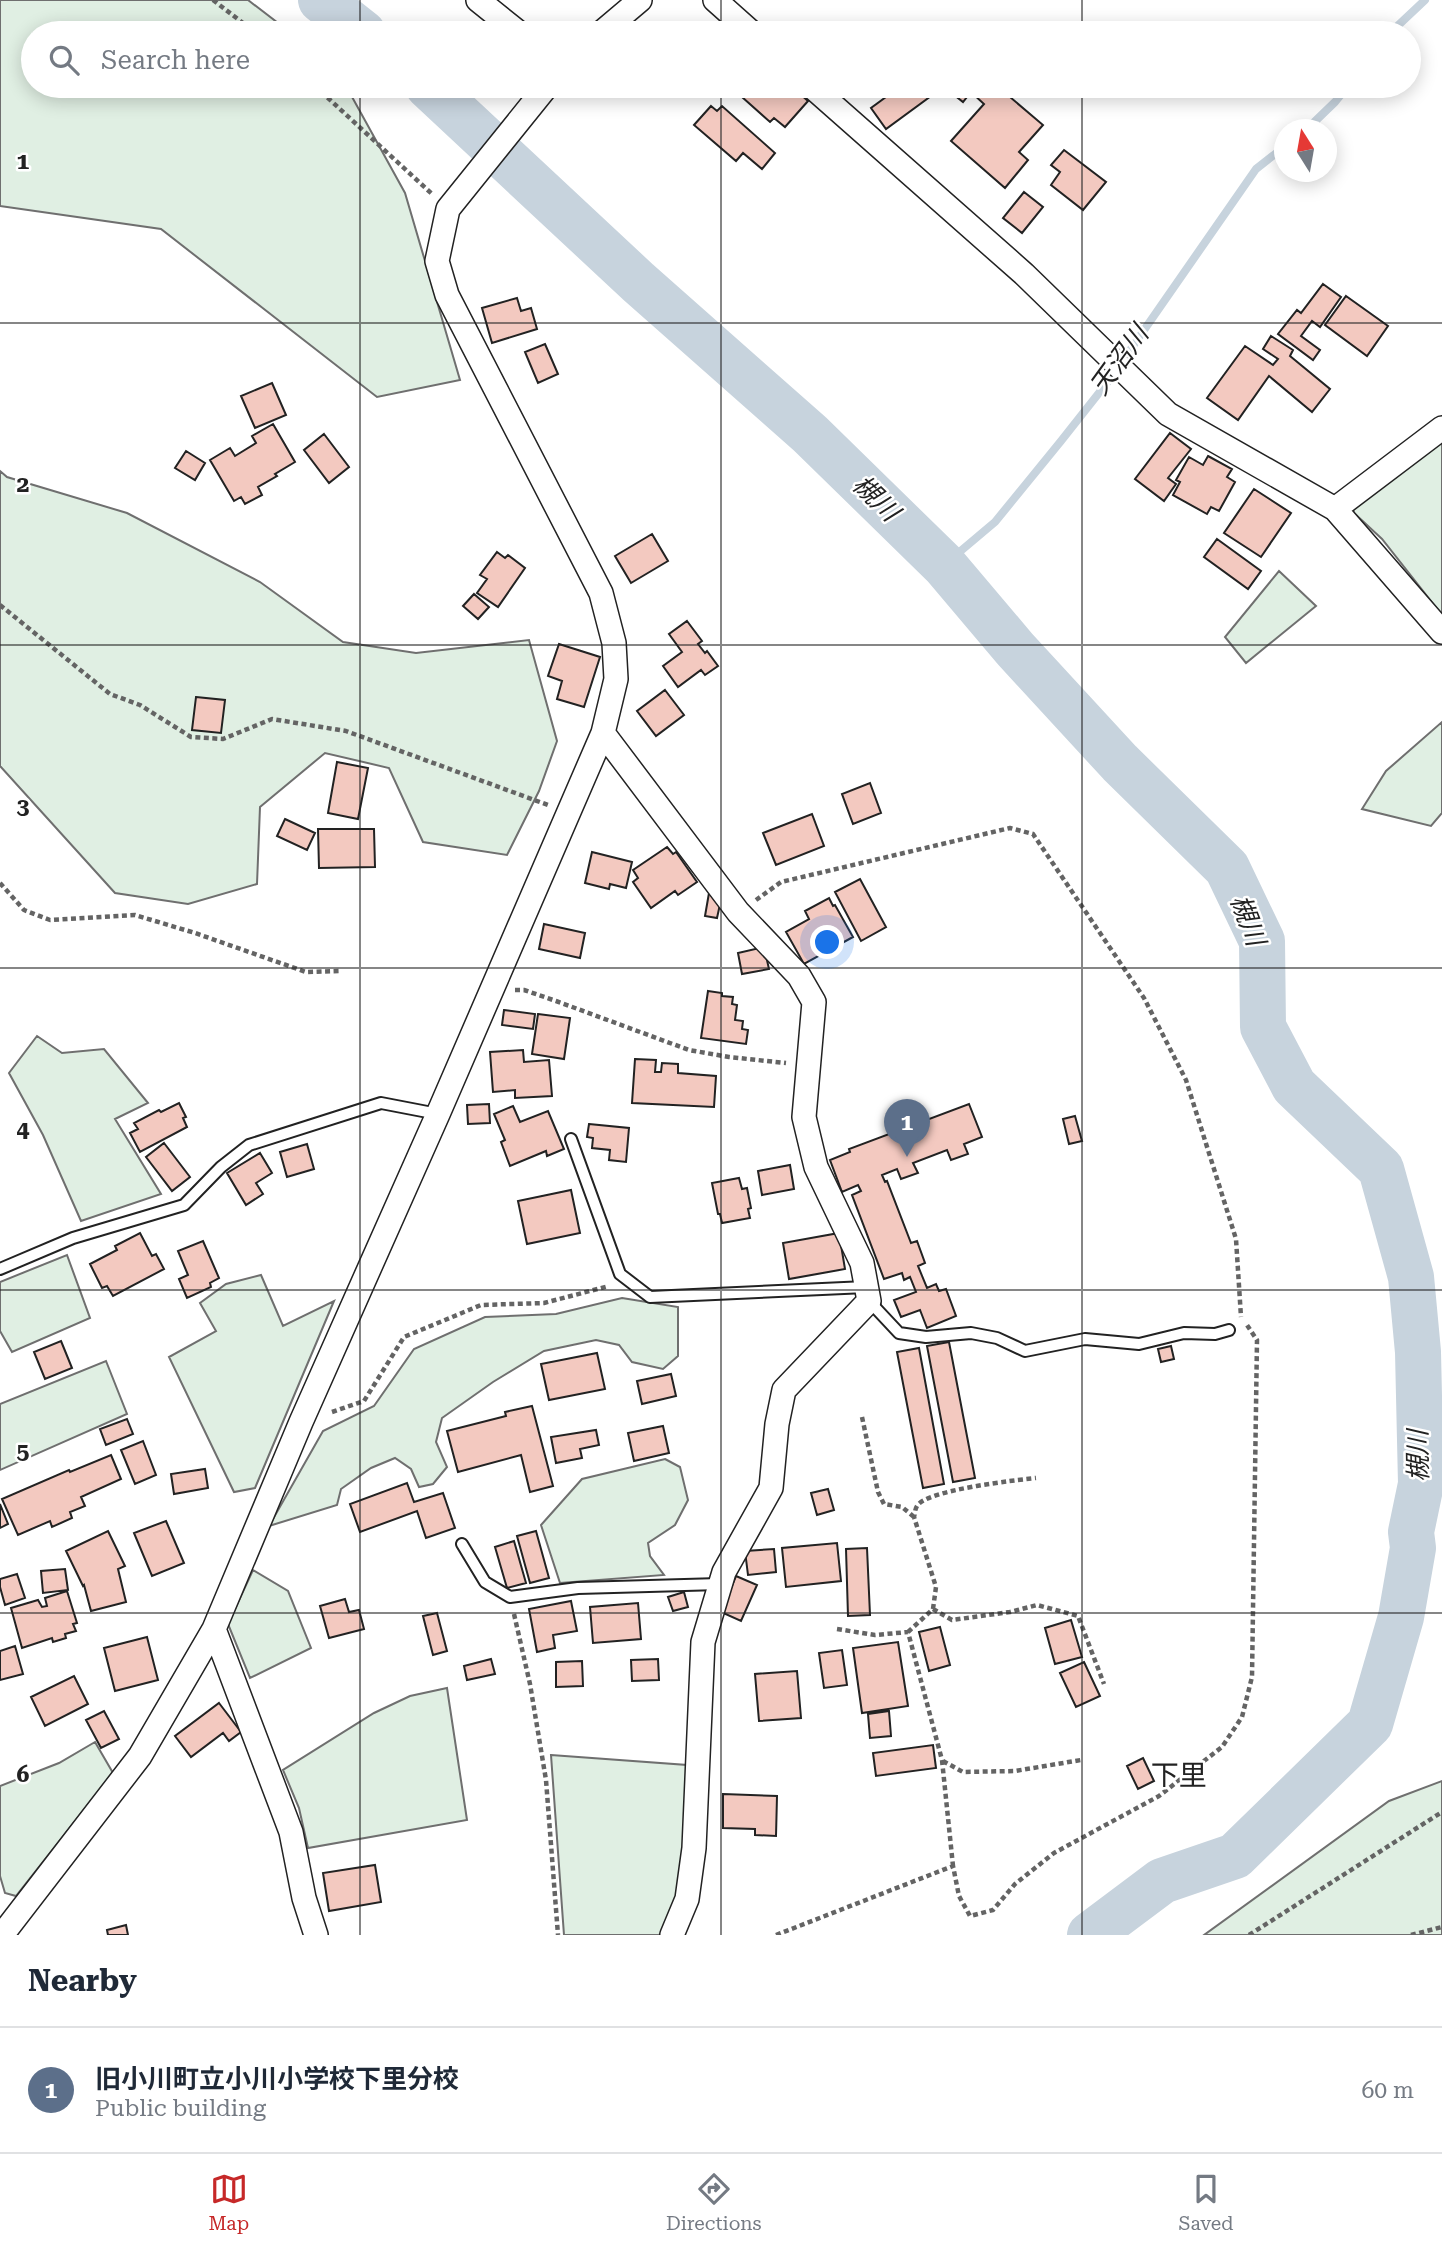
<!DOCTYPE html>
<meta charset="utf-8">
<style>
:root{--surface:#fff;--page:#f6f6f7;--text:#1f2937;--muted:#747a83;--line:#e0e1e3;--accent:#c62828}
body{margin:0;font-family:"Roboto Serif","Noto Sans JP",serif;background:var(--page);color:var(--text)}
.compass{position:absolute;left:1274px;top:119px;width:63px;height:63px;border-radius:50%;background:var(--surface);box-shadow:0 4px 18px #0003;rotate:349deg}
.you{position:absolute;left:828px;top:943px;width:24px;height:24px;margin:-18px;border:5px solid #fff;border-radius:50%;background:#1a73e8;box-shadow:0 0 0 10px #1a73e833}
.badge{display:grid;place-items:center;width:46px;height:46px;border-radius:50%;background:var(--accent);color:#fff;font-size:23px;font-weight:700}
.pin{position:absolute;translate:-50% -58px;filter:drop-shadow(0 2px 4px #0008)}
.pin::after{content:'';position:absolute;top:37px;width:24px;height:21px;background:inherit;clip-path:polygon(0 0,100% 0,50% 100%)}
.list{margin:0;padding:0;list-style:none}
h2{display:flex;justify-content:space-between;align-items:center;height:91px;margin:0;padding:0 28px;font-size:30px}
h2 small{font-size:23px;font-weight:400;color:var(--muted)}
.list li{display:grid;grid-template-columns:46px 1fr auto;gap:21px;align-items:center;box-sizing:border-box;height:126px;padding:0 28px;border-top:2px solid var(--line)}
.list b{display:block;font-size:26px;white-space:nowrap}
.list p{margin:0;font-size:23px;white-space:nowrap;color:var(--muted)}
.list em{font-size:23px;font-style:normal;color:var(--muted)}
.icon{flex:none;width:38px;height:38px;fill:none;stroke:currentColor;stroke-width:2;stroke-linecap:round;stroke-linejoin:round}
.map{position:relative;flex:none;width:1442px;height:1935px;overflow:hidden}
.search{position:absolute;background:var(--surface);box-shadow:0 4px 18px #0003;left:21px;right:21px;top:21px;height:77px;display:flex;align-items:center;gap:18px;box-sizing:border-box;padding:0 24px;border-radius:38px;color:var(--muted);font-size:26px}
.sheet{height:217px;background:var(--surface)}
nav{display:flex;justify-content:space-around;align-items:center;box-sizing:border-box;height:98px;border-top:2px solid var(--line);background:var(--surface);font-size:19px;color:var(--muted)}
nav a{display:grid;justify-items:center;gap:4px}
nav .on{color:var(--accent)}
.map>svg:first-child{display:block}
.green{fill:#e0efe3;stroke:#6f6f6f;stroke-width:2}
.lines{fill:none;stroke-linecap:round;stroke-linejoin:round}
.stream{stroke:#c7d3dd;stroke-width:8}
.river{stroke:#c7d3dd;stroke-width:46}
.building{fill:#f3c9c0;stroke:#222;stroke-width:2}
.lane-casing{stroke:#222;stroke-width:14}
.street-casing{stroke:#222;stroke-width:26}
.path{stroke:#646464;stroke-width:4.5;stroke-dasharray:5 3.5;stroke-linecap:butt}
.lane{stroke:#fff;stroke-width:10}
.street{stroke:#fff;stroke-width:23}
.grid{fill:none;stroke:#222;stroke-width:2;stroke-opacity:0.55}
.labels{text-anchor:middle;stroke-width:5;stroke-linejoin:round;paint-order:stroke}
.water-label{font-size:26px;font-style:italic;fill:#222;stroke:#fff}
.quarter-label{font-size:28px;fill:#222;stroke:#fff}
.grid-label{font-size:23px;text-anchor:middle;font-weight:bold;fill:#222;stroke:#fff;stroke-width:5;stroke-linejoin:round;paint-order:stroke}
</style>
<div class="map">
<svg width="1442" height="1935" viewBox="0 0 1442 1935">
<rect width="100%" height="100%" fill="#fff"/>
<!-- green -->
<path class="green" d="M0,0H248L291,33H33V86H346L405,193L460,380L377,397L161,229L0,206Z
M1442,442V615L1382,539L1354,513L1351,502Z
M0,471L7,477L127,513L260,582L343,642L416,653L529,640L557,741L539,791L507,855L423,842L389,768L325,753L260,807L257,884L188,904L115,893L0,766Z
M1279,571L1316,606L1246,663L1225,637Z
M1442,722V813L1431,826L1362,809L1386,771Z
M37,1036L62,1053L104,1049L148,1103L115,1119L161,1194L81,1221L43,1135L9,1073Z
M67,1255L90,1318L12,1352L0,1331V1282Z
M261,1275L283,1326L334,1301L255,1488L234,1492L169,1357L216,1331L200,1303L226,1284Z
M622,1298L678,1307V1356L663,1369L632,1362L619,1345L596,1340L544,1351L493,1382L442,1418L436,1442L447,1467L433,1484L419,1487L411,1469L395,1458L371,1468L341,1489L337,1505L269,1526L323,1431L374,1406L414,1349L485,1317L556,1314Z
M106,1361L127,1414L0,1470V1404Z
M665,1459L680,1467L688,1500L675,1525L648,1543L650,1556L664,1575L560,1583L541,1525L582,1479Z
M253,1570L288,1591L311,1648L250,1678L228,1624Z
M447,1688L467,1820L308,1848L299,1808L283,1770L374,1713L410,1696Z
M95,1742L113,1773L16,1896L5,1893L0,1876V1786L59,1763Z
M551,1755L687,1765L683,1883L664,1930L659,1935H564Z
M1442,1781V1935H1204L1389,1801Z"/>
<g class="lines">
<!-- stream -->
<path class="stream" d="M1390,33L1425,0
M1306,130L1335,102L1348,86
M944,565L995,522L1061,441L1110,379L1256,169L1284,147"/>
<!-- river -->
<path class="river" d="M321,0L363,33
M428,86L638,282L810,434L944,565L1015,649L1120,763L1227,868L1262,941L1263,1027L1294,1086L1381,1169L1411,1277L1418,1352L1421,1484L1411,1532L1413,1548L1401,1617L1370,1724L1235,1856L1162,1881L1090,1935"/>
</g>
<!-- building -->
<path class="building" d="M726,22L737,33H715Z
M736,86H791L808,101L785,127L774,118L770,122L733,89Z
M901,86H924L931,96L886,129L871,108Z
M943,86H997L1043,125L1019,152L1028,160L1005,188L951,141L984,104L971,92L963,102Z
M711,106L717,111L722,106L775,153L762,169L743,153L736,161L694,125Z
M1064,150L1106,182L1083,210L1051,185L1060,172L1051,165Z
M1024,192L1043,207L1022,233L1003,218Z
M1323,284L1341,297L1320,327L1312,321L1301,336L1320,350L1313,360L1278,334L1297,310L1301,313Z
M1346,296L1388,326L1367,356L1325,325Z
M517,298L521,311L531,308L537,329L492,343L482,308Z
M1271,336L1293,350L1290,356L1330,389L1312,412L1269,376L1238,420L1207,398L1245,346L1273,365L1278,359L1263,349Z
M545,344L558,374L538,383L525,352Z
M272,383L286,415L255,428L241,396Z
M273,424L295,462L275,474L277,476L258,487L262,495L245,504L241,497L234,501L210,460L230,448L235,456L256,443L252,436Z
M1170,433L1191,449L1168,478L1176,484L1164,501L1135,479Z
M324,434L349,467L329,483L304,450Z
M186,451L205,463L195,480L175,468Z
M1208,456L1232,469L1227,477L1235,482L1219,511L1211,507L1207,514L1173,495L1180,482L1176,480L1189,457L1203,465Z
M1254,489L1291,513L1261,557L1224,533Z
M652,534L668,561L631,583L615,556Z
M1217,539L1261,571L1248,589L1204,557Z
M497,552L505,558L508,555L525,568L498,607L477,593L487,579L480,575Z
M474,594L489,607L478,619L463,606Z
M687,621L702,641L698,644L705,653L707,651L718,666L705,675L701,670L678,687L663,666L682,652L669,634Z
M559,644L600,657L584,707L557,699L562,681L548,676Z
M665,690L684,715L656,736L637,711Z
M196,697L225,700L221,733L192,730Z
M337,762L368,768L358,819L328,813Z
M870,783L881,813L853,824L842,794Z
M812,814L824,846L776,865L763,833Z
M285,819L315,833L307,850L277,836Z
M318,829H374L375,867L319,868Z
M667,847L673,854L676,852L697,882L678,895L675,891L651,908L633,882L638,878L633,870Z
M592,852L632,862L626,888L610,884L609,889L585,883Z
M860,879L886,927L861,941L835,892Z
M709,893L722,895L717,918L705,916Z
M829,898L833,906L835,905L853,937L804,964L786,932L809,919L805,911Z
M544,924L585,933L580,958L539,949Z
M764,947L769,969L742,974L738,953Z
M708,991L722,993V996L733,997L732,1004L737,1005L735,1020L743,1021L742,1029L748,1030L746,1044L701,1038Z
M504,1010L535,1014L533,1029L502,1025Z
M538,1014L570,1018L564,1059L532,1054Z
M523,1050L524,1062L549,1060L552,1096L515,1098V1090L493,1092L490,1052Z
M635,1059L656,1060L655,1072H661L662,1063L678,1064V1073L716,1076L714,1107L632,1103Z
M179,1103L186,1117L183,1118L187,1127L140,1152L130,1133L138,1129L134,1123L159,1110L161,1112Z
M489,1104L490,1123L468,1124L467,1105Z
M969,1104L982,1137L964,1144L968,1154L951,1160L947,1150L913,1163L918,1173L901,1179L897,1169L882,1175L885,1182L887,1181L911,1243L917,1241L925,1263L918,1266L927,1288L936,1284L939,1291L946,1289L956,1316L927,1328L920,1310L901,1317L894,1300L916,1292L910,1277L904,1280L902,1273L884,1279L852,1195L861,1191L858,1185L842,1192L830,1160L850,1152L849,1149Z
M513,1106L520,1122L548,1111L564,1149L547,1156L546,1151L510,1166L501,1142L505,1140L494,1114Z
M1075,1116L1082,1141L1069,1144L1063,1119Z
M589,1124L629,1128L626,1162L609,1160L610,1150L592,1148L593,1138L587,1137Z
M164,1143L190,1177L172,1191L146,1157Z
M307,1144L314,1169L287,1177L280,1152Z
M260,1153L272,1173L256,1183L263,1194L246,1205L227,1173Z
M790,1165L794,1189L762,1195L758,1171Z
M739,1178L742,1189L747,1188L751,1208L748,1209L750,1218L722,1223L720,1214H718L712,1183Z
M571,1190L580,1233L527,1244L518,1201Z
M140,1233L152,1256L156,1254L164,1269L113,1296L107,1286L102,1288L90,1264L117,1250L115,1246Z
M839,1233L845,1269L789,1279L783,1243Z
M203,1241L219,1278L210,1283L211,1287L187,1298L179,1279L188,1275L178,1251Z
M61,1341L72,1368L45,1379L34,1352Z
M949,1342L975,1478L953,1482L927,1346Z
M1171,1346L1174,1359L1161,1362L1158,1349Z
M919,1348L944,1484L923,1488L897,1352Z
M597,1353L605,1389L549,1400L541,1364Z
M671,1374L676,1396L642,1404L637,1381Z
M532,1406L553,1486L530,1492L521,1455L458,1472L447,1431L506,1416L505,1412Z
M127,1419L133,1434L106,1445L100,1429Z
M663,1426L669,1453L634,1461L628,1433Z
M596,1430L599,1445L580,1449L582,1458L556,1463L551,1437Z
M143,1441L156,1475L135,1484L121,1450Z
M111,1455L121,1479L81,1497L85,1506L70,1512L72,1518L52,1527L50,1521L18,1535L2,1499L69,1470L70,1472Z
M205,1469L208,1488L174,1494L171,1474Z
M407,1483L414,1502L443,1493L455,1528L426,1538L417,1511L360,1532L350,1504Z
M828,1489L834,1510L817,1515L811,1493Z
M0,1504L8,1524L0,1528Z
M166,1521L184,1563L152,1576L134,1533Z
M108,1531L125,1566L118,1569L126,1602L91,1611L84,1585L83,1586L66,1551Z
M536,1531L549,1578L530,1583L517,1536Z
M514,1541L526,1583L507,1588L495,1547Z
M837,1543L841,1581L786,1587L782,1548Z
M867,1548L870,1615L848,1616L846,1549Z
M774,1549L776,1572L748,1575L745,1551Z
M65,1569L68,1590L43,1593L41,1571Z
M17,1574L25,1598L5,1605L0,1587V1579Z
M736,1576L757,1585L741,1621L721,1612Z
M67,1591L77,1623L73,1624L76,1631L65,1634L66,1638L53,1642L52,1638L22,1648L11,1608L38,1600L42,1607L47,1606L45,1598Z
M684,1592L688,1607L673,1611L668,1597Z
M345,1599L349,1612L359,1610L364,1629L329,1638L320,1606Z
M571,1601L577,1631L553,1635L555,1648L537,1652L529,1609Z
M638,1603L641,1639L593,1643L590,1607Z
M437,1613L447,1651L433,1655L423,1616Z
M1071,1620L1082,1657L1055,1664L1045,1628Z
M940,1627L950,1665L929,1671L919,1632Z
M147,1637L158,1680L115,1691L104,1648Z
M898,1642L908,1706L862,1713L853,1648Z
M15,1646L23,1674L0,1680V1651Z
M842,1650L847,1685L824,1688L819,1653Z
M491,1659L495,1674L467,1680L464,1666Z
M658,1659L659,1680L632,1681L631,1660Z
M582,1661L583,1686L556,1687V1662Z
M1084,1662L1100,1696L1076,1707L1060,1673Z
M797,1671L801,1718L759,1721L755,1674Z
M74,1676L88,1704L45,1726L31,1697Z
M219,1703L241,1732L229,1741L223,1733L191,1757L175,1736Z
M104,1711L119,1739L101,1748L86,1720Z
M889,1711L891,1736L870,1738L868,1714Z
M933,1745L936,1768L876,1776L873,1753Z
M1143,1758L1154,1781L1138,1789L1127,1766Z
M723,1794L777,1796L776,1836L755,1835V1829L723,1828Z
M375,1865L381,1902L329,1911L323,1873Z
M126,1925L128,1935H108L107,1930Z"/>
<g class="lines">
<!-- lane casing -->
<g class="lane-casing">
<path id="lane" d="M571,1139L620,1274L650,1297L866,1287
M0,1269L73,1238L184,1205L221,1167L249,1145L381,1103L438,1114
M869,1301L899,1333L926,1337L971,1333L997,1338L1025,1351L1085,1339L1139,1344L1184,1333L1215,1334L1229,1330
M462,1544L485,1582L510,1597L578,1588L720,1584"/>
</g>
<!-- street casing -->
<g class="street-casing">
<path id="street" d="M478,0L519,33
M715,0L752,33
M601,33L640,0
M811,86L1024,274L1168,414L1335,509L1442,632
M1335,509L1442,428
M603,733L738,912L799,976L814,1002L804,1117L816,1167L862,1263L869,1301L784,1390L777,1424L771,1488L724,1572L703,1642L694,1848L687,1899L672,1935
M214,1629L291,1832L304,1898L316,1935
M2,1935L140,1756L214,1629L301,1422L438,1114L603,733L616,679L614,643L601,593L447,295L437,261L448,209L547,86"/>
</g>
<!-- path -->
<path class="path" d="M213,0L256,33
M315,86L432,194
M0,605L110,694L140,705L191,737L223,739L272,719L346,731L548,805
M0,883L24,910L50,920L135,915L195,933L306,972L340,971
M756,900L781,882L1010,828L1033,834L1144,998L1186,1080L1236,1239L1241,1317
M515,990H524L556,1001L689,1050L729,1057L786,1063
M332,1412L364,1401L404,1337L481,1305L544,1303L609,1286
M862,1417L878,1492L884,1504L902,1507L914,1517
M933,1609L952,1620L1010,1612L1037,1605L1078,1616L1104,1684
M514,1614L530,1684L546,1780L558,1935
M837,1629L875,1635L908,1632L942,1760L953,1866
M908,1632L933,1609L936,1587L914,1517C915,1513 915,1509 917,1506C926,1490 1016,1480 1036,1478
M943,1761L963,1772L1015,1771L1081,1760
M776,1935L953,1866L959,1896L970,1916L993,1910L1015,1884L1054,1853L1159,1796L1222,1747L1242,1717L1252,1677L1257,1340L1247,1325
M1249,1935L1442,1812
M1411,1935L1442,1927"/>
<!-- lane -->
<use href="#lane" class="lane"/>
<!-- street -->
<use href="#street" class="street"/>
</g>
<!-- grid -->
<path class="grid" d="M360,0V33M721,0V33M1082,0V33M360,86V1935M721,86V1935M1082,86V1935M0,323H1442M0,645H1442M0,968H1442M0,1290H1442M0,1613H1442"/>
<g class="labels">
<!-- water labels -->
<g class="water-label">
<text transform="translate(1119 360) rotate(-54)" y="9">天沼川</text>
<text transform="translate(876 498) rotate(44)" y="9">槻川</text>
<text transform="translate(1248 920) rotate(69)" y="9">槻川</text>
<text transform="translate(1418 1456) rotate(-91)" y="9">槻川</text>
</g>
<!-- quarter labels -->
<g class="quarter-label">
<text x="1179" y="1785">下里</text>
</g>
</g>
<g class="grid-label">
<text x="23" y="169">1</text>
<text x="23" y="492">2</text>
<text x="23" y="814">3</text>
<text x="23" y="1137">4</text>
<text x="23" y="1459">5</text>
<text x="23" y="1782">6</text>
</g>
</svg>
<svg class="compass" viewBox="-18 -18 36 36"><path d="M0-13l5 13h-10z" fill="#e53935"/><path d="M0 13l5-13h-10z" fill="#747a83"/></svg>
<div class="you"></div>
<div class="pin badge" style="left:907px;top:1157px;background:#5c6f8a">1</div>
<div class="search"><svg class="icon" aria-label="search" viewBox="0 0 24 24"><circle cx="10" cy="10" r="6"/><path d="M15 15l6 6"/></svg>Search here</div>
</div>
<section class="sheet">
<h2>Nearby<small></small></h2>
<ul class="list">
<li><span class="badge" style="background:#5c6f8a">1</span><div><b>旧小川町立小川小学校下里分校</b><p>Public building</p></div><em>60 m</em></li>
</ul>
</section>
<nav>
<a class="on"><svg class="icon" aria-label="map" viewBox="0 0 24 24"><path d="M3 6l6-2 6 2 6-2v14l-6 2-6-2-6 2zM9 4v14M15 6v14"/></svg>Map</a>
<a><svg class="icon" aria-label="directions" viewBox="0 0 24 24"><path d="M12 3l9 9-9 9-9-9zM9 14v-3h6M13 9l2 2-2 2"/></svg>Directions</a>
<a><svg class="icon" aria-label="saved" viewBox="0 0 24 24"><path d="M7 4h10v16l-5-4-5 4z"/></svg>Saved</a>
</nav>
